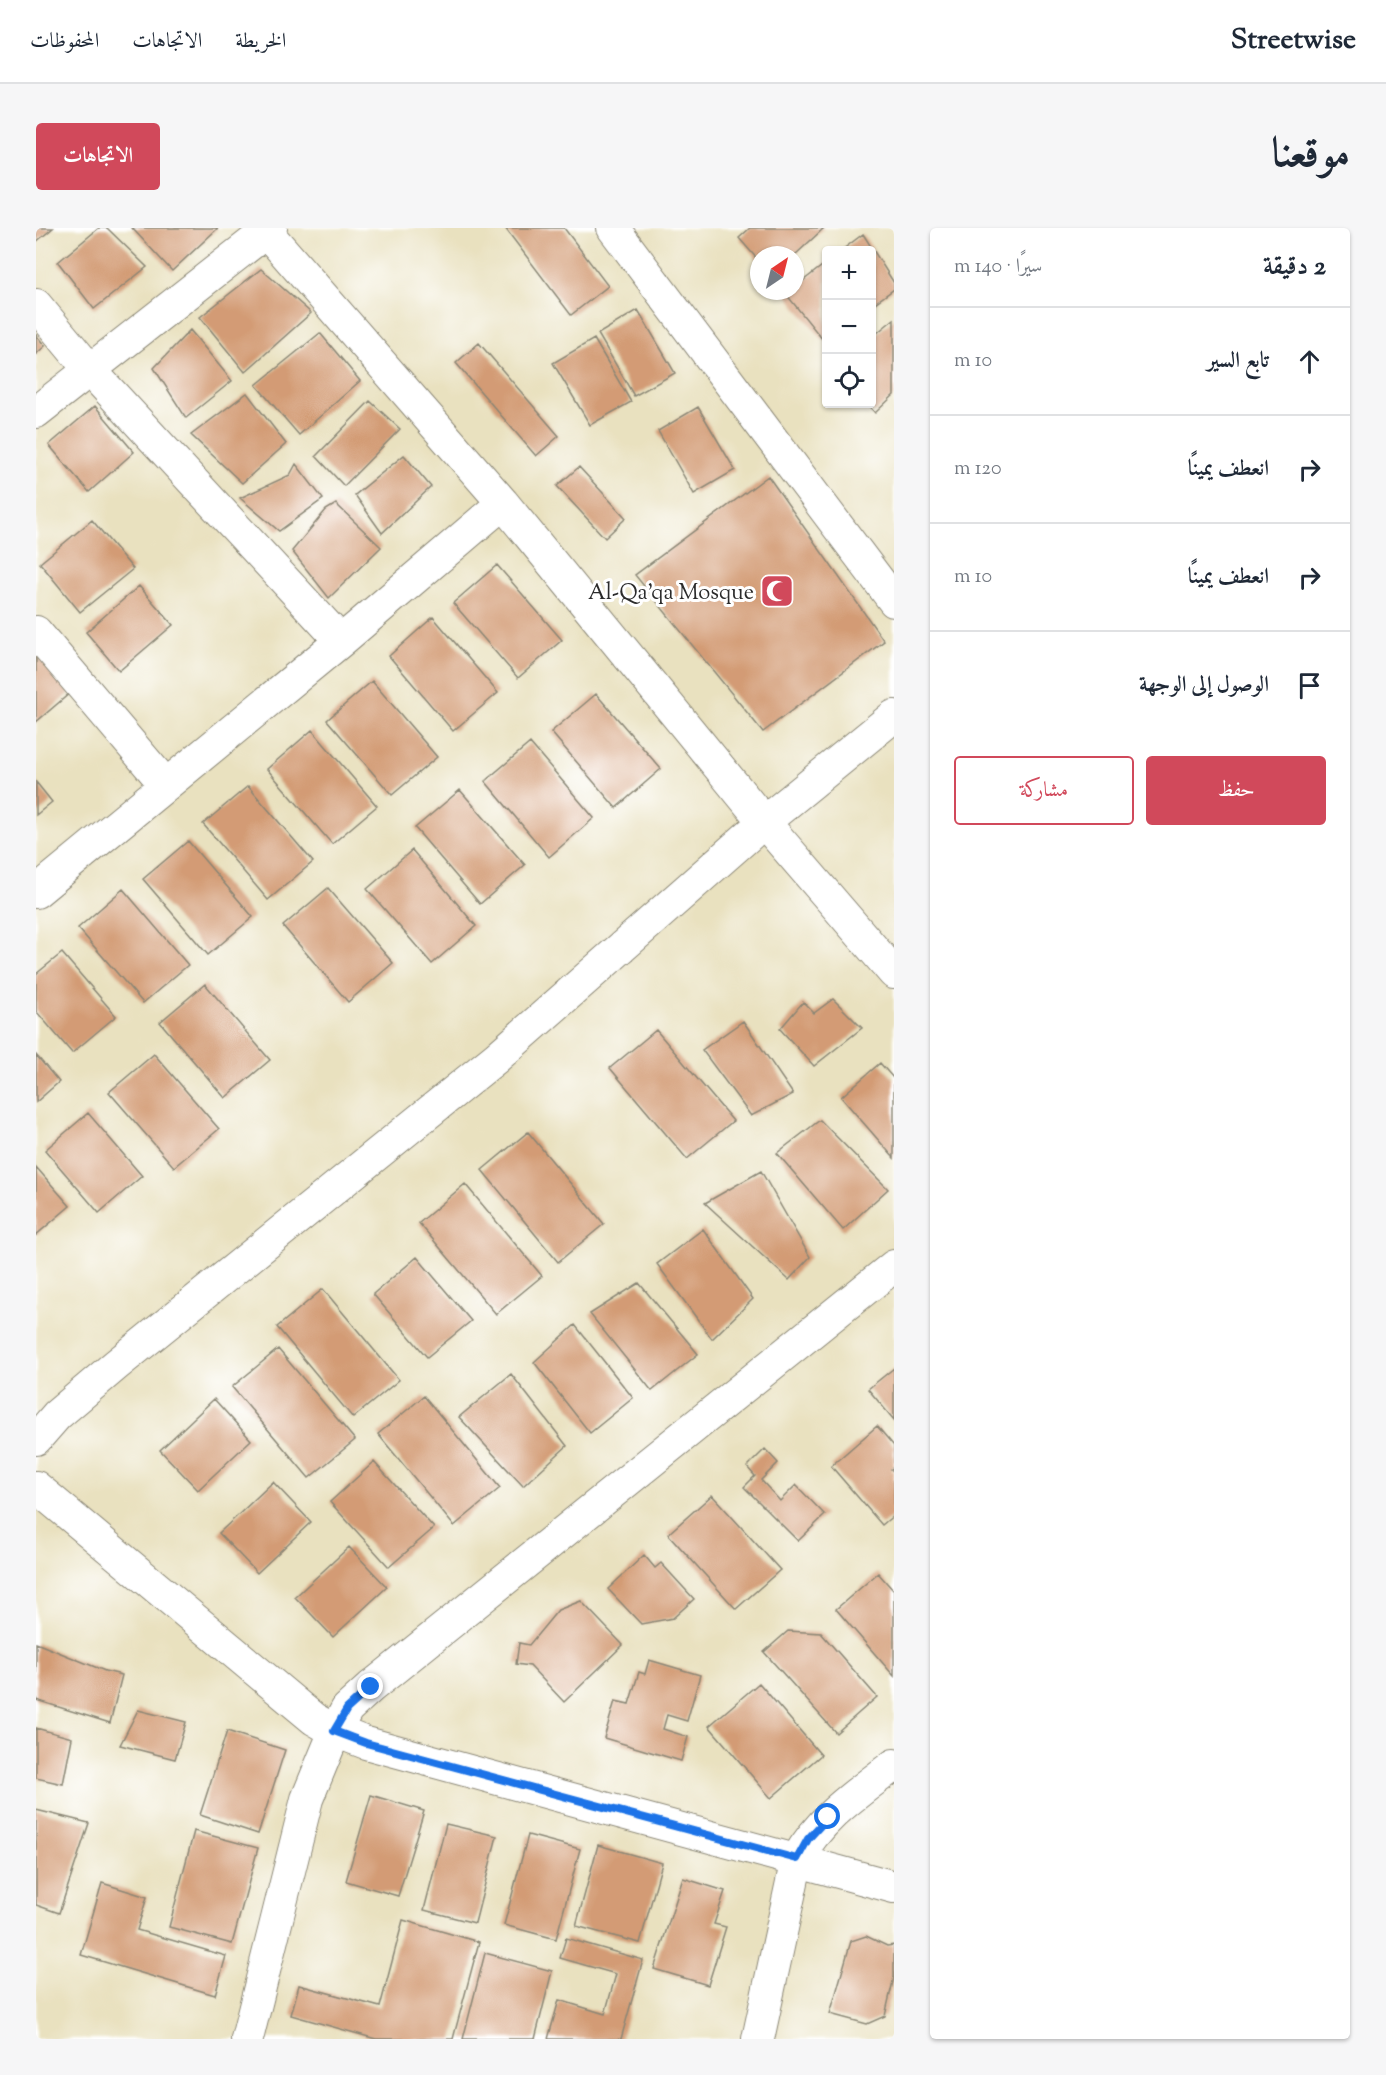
<!DOCTYPE html>
<html lang="ar">
<meta charset="utf-8">
<style>
:root{--surface:#fff;--page:#f6f6f7;--text:#1f2937;--muted:#747a83;--line:#e0e1e3;--accent:#d1495b}
body{margin:0;font-family:"Sorts Mill Goudy",Amiri,serif;background:var(--page);color:var(--text);direction:rtl}
.controls{position:absolute;right:18px;top:18px;display:grid;overflow:hidden;border-radius:6px;box-shadow:0 2px 4px #0004}
.controls button{width:54px;height:54px;display:grid;place-items:center;padding:0;border:0;border-bottom:2px solid var(--line);background:var(--surface);color:var(--text);font:30px sans-serif}
.compass{position:absolute;left:714px;top:18px;width:54px;height:54px;border-radius:50%;background:var(--surface);box-shadow:0 2px 4px #0004;rotate:35deg}
.stop{position:absolute;width:18px;height:18px;margin:-14px;border:4px solid #1a73e8;border-radius:50%;background:#fff}
.stop.end{background:#1a73e8;border-color:#fff;box-shadow:0 2px 6px #0008}
.list{margin:0;padding:0;list-style:none}
h2{display:flex;justify-content:space-between;align-items:center;height:78px;margin:0;padding:0 24px;font-size:26px}
h2 small{font-size:20px;font-weight:400;color:var(--muted)}
.list li{display:grid;grid-template-columns:39px 1fr auto;gap:18px;align-items:center;box-sizing:border-box;height:108px;padding:0 24px;border-top:2px solid var(--line)}
.list b{display:block;font-size:22px;white-space:nowrap}
.list em{font-size:20px;font-style:normal;color:var(--muted)}
.actions{display:flex;gap:12px;padding:18px 24px}
.actions a{flex:1;padding:14px 0;border:2px solid var(--accent);border-radius:6px;text-align:center;font-size:21px;color:var(--accent)}
.actions .main{background:var(--accent);color:#fff}
.icon{flex:none;width:33px;height:33px;fill:none;stroke:currentColor;stroke-width:2;stroke-linecap:round;stroke-linejoin:round}
.map{position:relative;flex:none;width:858px;height:1811px;overflow:hidden;direction:ltr;border-radius:6px}
header{display:flex;align-items:center;gap:36px;box-sizing:border-box;height:84px;padding:0 30px;background:var(--surface);border-bottom:2px solid var(--line)}
header strong{font-size:28px}
nav{display:flex;gap:33px;margin-inline-start:auto;font-size:21px}
.intro{display:flex;align-items:center;justify-content:space-between;box-sizing:border-box;height:144px;padding:0 36px}
h1{margin:0;font-size:42px}
.button{padding:15px 27px;border-radius:6px;background:var(--accent);color:#fff;font-size:21px;font-weight:700}
main{display:flex;gap:36px;padding:0 36px}
aside{flex:1;background:var(--surface);border-radius:6px;box-shadow:0 2px 4px #0004}
.map>svg:first-child{display:block}
.building{fill:#d39b75}
.lines{fill:none;stroke-linecap:round;stroke-linejoin:round}
.minor-casing{stroke:#8a8675;stroke-width:34}
.minor{stroke:#fff;stroke-width:32}
.route{stroke:#1a73e8;stroke-width:8}
.labels{text-anchor:middle;stroke-width:6;stroke-linejoin:round;paint-order:stroke}
.poi-label{font-size:22px;fill:#2b2b2b;stroke:#fff;text-anchor:end}
</style>
<header>
<strong>Streetwise</strong>
<nav><a>الخريطة</a><a>الاتجاهات</a><a>المحفوظات</a></nav>
</header>
<div class="intro"><h1>موقعنا</h1><a class="button">الاتجاهات</a></div>
<main>
<aside>
<h2>2 دقيقة<small>سيرًا · 140 m</small></h2>
<ul class="list">
<li><svg class="icon" aria-label="ahead" viewBox="0 0 24 24"><path d="M12 20V5M6 11l6-6 6 6"/></svg><div><b>تابع السير</b></div><em>10 m</em></li>
<li><svg class="icon" aria-label="right" viewBox="0 0 24 24"><path d="M7 20v-9h11M14 6l5 5-5 5"/></svg><div><b>انعطف يمينًا</b></div><em>120 m</em></li>
<li><svg class="icon" aria-label="right" viewBox="0 0 24 24"><path d="M7 20v-9h11M14 6l5 5-5 5"/></svg><div><b>انعطف يمينًا</b></div><em>10 m</em></li>
<li><svg class="icon" aria-label="arrive" viewBox="0 0 24 24"><path d="M6 21V4h12l-3 4 3 4H6"/></svg><div><b>الوصول إلى الوجهة</b></div></li>
</ul>
<div class="actions"><a class="main">حفظ</a><a>مشاركة</a></div>
</aside>
<div class="map">
<svg width="858" height="1811" viewBox="0 0 858 1811">
<rect width="100%" height="100%" fill="#fff"/>
<filter id="ink" filterUnits="userSpaceOnUse"><feTurbulence type="fractalNoise" baseFrequency=".0167" numOctaves="2"/><feDisplacementMap in="SourceGraphic" scale="12" xChannelSelector="R" yChannelSelector="G"/><feConvolveMatrix kernelMatrix="1 2 1 2 8 2 1 2 1" color-interpolation-filters="sRGB"/></filter>
<filter id="wash" filterUnits="userSpaceOnUse"><feTurbulence type="fractalNoise" baseFrequency=".008" numOctaves="4" result="noise"/><feDisplacementMap in="SourceGraphic" scale="24" xChannelSelector="R" yChannelSelector="G"/><feGaussianBlur stdDeviation="1.35" result="paint"/><feColorMatrix in="noise" values="0 0 0 0 0 0 0 0 0 0 0 0 0 0 0 0 0 1.4 0 .05"/><feComposite in="paint" operator="in"/></filter>
<g filter="url(#wash)">
<rect width="100%" height="100%" fill="#e9e1bf"/>
<g id="blocks">
<!-- building -->
<path class="building" d="M0,0H17L0,14Z
M63,0H71L111,39L58,81L22,34Z
M96,0H182L136,43Z
M469,0H528L572,58L535,87Z
M714,0H788L759,27H723V33L703,10Z
M827,6L858,55V61L836,77V22H806Z
M790,35V109L787,112L750,66L754,63H759V59Z
M225,41L275,85L209,144L164,89Z
M602,82L639,145L598,168L562,106Z
M858,91V167L839,185L831,176H836V109Z
M154,102L196,153L150,190L118,140Z
M284,105L324,153L263,207L220,157Z
M0,107L9,118L0,126Z
M558,111L595,174L554,197L517,135Z
M443,115L523,208L500,228L420,135Z
M211,165L250,216L206,255L155,207Z
M334,173L364,201L308,258L280,228Z
M59,178L98,224L53,264L13,217Z
M662,179L699,242L658,266L622,203Z
M368,227L395,259L346,305L319,267Z
M260,236L287,271L243,303L204,270L254,247Z
M543,239L590,290L569,310L521,258Z
M732,248L848,413L727,504L599,347Z
M300,276L345,319L293,370L256,323L290,282Z
M56,292L97,341L44,384L4,335Z
M461,337L526,412L482,450L417,375Z
M103,358L137,397L83,443L50,404Z
M397,389L462,465L417,503L353,428Z
M0,425L34,465L0,494Z
M336,453L401,529L356,567L291,492Z
M560,466L625,541L580,580L515,504Z
M276,502L341,578L296,616L231,541Z
M494,515L558,590L513,629L449,553Z
M0,554L16,574L0,587Z
M212,558L277,634L232,672L167,596Z
M424,562L489,637L444,676L379,600Z
M152,613L217,689L172,727L107,651Z
M376,622L440,698L396,736L331,661Z
M292,660L357,735L312,774L247,698Z
M87,661L152,737L107,775L42,700Z
M26,725L80,788L36,825L0,783V746Z
M169,756L234,832L189,870L124,794Z
M797,771L826,800L778,838L744,801L767,774L778,785Z
M707,793L757,866L715,888L666,822Z
M620,802L697,893L651,931L574,840Z
M118,826L183,901L138,939L73,864Z
M0,827L23,854L0,874Z
M844,835L858,851V930L805,869Z
M52,885L106,948L63,985L9,922Z
M784,892L852,961L807,1002L741,925Z
M492,904L568,996L522,1034L446,942Z
M0,939L34,978L0,1007Z
M725,943L774,1029L753,1052L669,975Z
M429,956L506,1048L460,1086L383,995Z
M667,1001L717,1071L676,1111L621,1036Z
M381,1029L435,1093L391,1129L337,1066Z
M603,1055L662,1126L616,1163L554,1086Z
M287,1061L363,1152L317,1190L241,1099Z
M539,1097L597,1170L554,1205L498,1134Z
M242,1121L319,1212L273,1250L196,1159Z
M858,1140V1192L832,1161Z
M475,1146L531,1218L487,1258L423,1189Z
M388,1168L464,1260L418,1298L342,1206Z
M178,1171L215,1212L162,1262L124,1222Z
M841,1198L858,1218V1239L855,1241L858,1244V1287L846,1297L795,1238Z
M729,1221L742,1235L725,1252L744,1273L760,1257L789,1287L762,1313L708,1259L719,1248L711,1239Z
M338,1234L398,1300L353,1339L294,1274Z
M237,1254L275,1294L221,1345L183,1305Z
M676,1267L744,1342L700,1381L632,1306Z
M313,1319L351,1359L297,1409L259,1369Z
M608,1327L619,1340L625,1335L658,1371L637,1390L605,1396L572,1361Z
M842,1345L858,1363V1448L800,1381Z
M545,1373L587,1417L528,1474L494,1438L480,1436L483,1415L493,1417L522,1382Z
M752,1403L785,1405L841,1469L800,1505L728,1424Z
M0,1415L69,1443L86,1447L74,1495L0,1472Z
M613,1432L664,1447L651,1493L631,1487L627,1501L652,1509L645,1533L568,1510L579,1473L593,1476L603,1444L609,1446Z
M723,1455L785,1527L735,1570L673,1498Z
M102,1482L150,1494L139,1531L84,1517Z
M0,1500L36,1510L27,1556L0,1550Z
M191,1503L249,1522L222,1606L164,1587Z
M335,1567L388,1583L362,1668L310,1653Z
M0,1582L53,1595L23,1685L0,1677Z
M410,1596L461,1608L439,1695L388,1682Z
M158,1603L222,1620L196,1716L133,1699Z
M492,1607L544,1621L520,1711L468,1697Z
M562,1617L626,1635L604,1715L540,1698Z
M647,1650L689,1663L678,1696L690,1699L672,1757L618,1741Z
M66,1655L111,1669L101,1702L190,1728L179,1767L45,1727Z
M367,1692L443,1714L417,1811H340L255,1787L263,1757L344,1779Z
M830,1708L851,1718L858,1717V1749L849,1788L831,1796L794,1786L815,1713Z
M530,1710L607,1732L585,1811H512L523,1772L569,1786L580,1746L524,1730Z
M449,1725L516,1743L499,1811H427Z"/>
</g>
</g>
<g filter="url(#ink)">
<use href="#blocks" fill-opacity="0" stroke="#8a8675" stroke-width="1.5"/>
<g class="lines">
<!-- minor casing -->
<g class="minor-casing">
<path id="minor" d="M227,0L467,275L728,594L858,745
M577,0L858,373
M0,77L53,141L305,413
M0,184L235,0
M0,404L129,556
M0,664L305,413L467,275
M0,1211L21,1187L80,1137L460,830L728,594L858,488
M0,1259L278,1491L299,1503L330,1515L858,1659
M211,1811L271,1571L299,1503L311,1481L335,1459L858,1038
M722,1811L761,1631C786,1588 819,1567 858,1537"/>
</g>
<!-- minor -->
<use href="#minor" class="minor"/>
</g>
</g>
<g class="lines" filter="url(#ink)">
<!-- route -->
<path class="route" d="M335,1459L311,1481L298,1503L330,1515L761,1631L772,1611L792,1589"/>
</g>
<!-- icons -->
<defs>
<g id="mosque-square" transform="scale(1.725)"><rect x="-9" y="-9" width="18" height="18" rx="4" fill="#d1495b" stroke="#fff"/><path d="M3.5-4.9A6 6 0 1 0 3.5 4.9A5 5 0 1 1 3.5-4.9Z" fill="#fff"/></g>
</defs>
<g fill-rule="evenodd">
<use href="#mosque-square" x="741" y="363"/>
</g>
<g class="labels">
<!-- poi labels -->
<g class="poi-label">
<text x="718" y="371">Al-Qa’qa Mosque</text>
</g>
</g>
</svg>
<div class="controls">
<button>+</button>
<button>−</button>
<button><svg class="icon" aria-label="locate" viewBox="0 0 24 24"><circle cx="12" cy="12" r="6"/><path d="M12 2v4M12 18v4M2 12h4M18 12h4"/></svg></button>
</div>
<svg class="compass" viewBox="-18 -18 36 36"><path d="M0-13l5 13h-10z" fill="#e53935"/><path d="M0 13l5-13h-10z" fill="#747a83"/></svg>
<div class="stop" style="left:792px;top:1589px"></div>
<div class="stop end" style="left:335px;top:1459px"></div>
</div>
</main>
